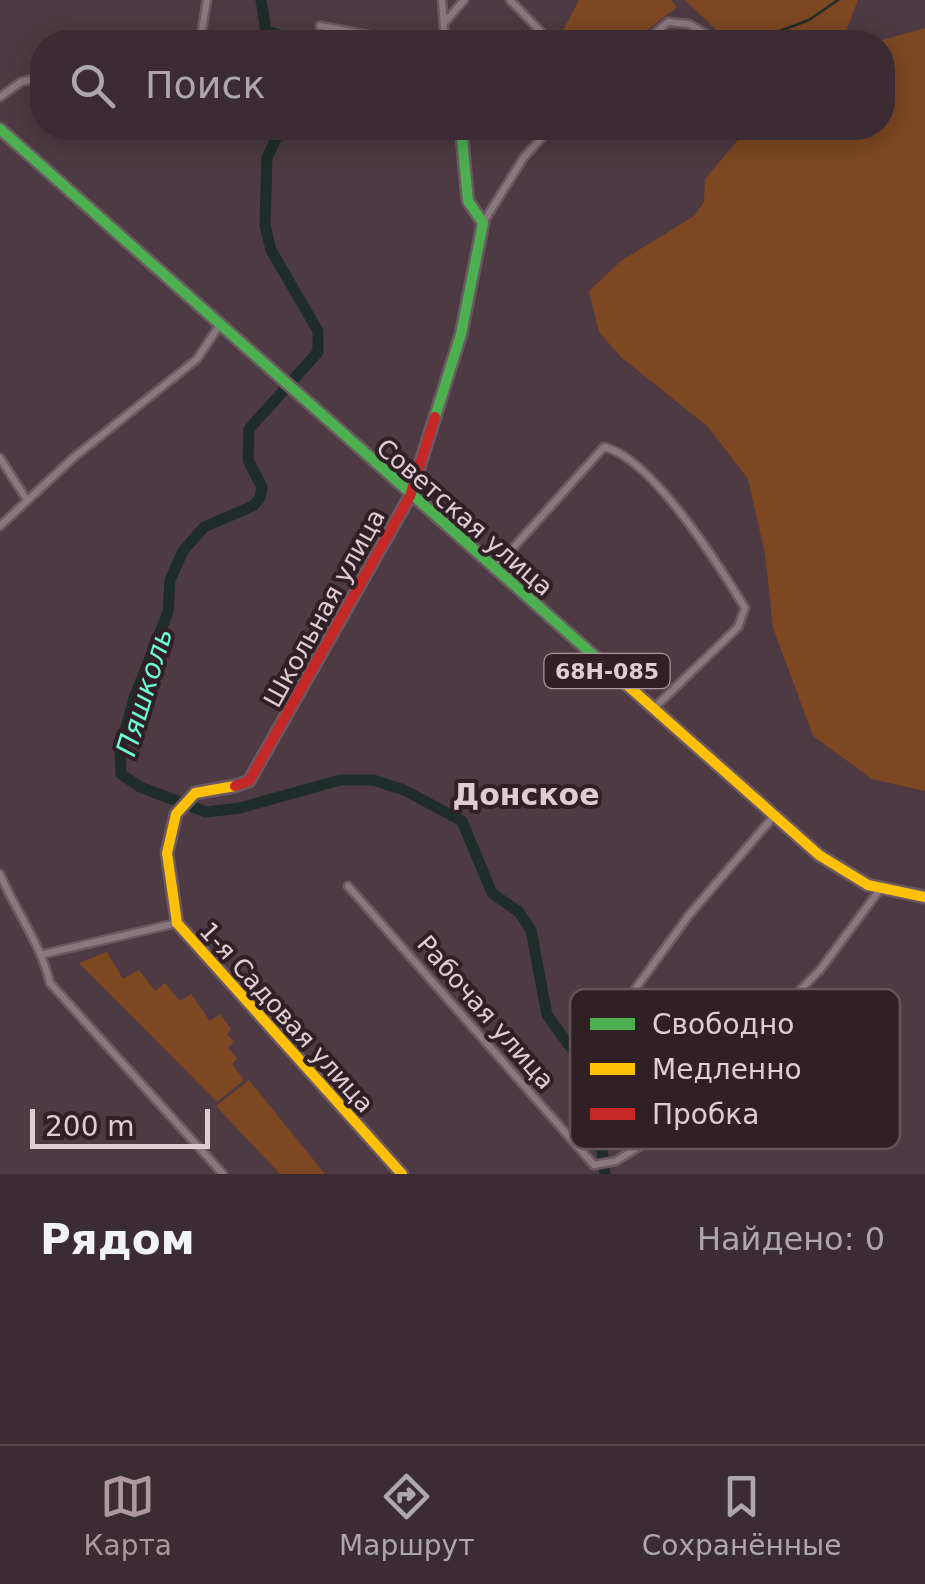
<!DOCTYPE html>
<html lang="ru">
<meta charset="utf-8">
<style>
:root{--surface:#3a2c32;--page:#41343a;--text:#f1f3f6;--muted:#aba7ac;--line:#54484d;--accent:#ad98a0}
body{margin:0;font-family:"DejaVu Sans",sans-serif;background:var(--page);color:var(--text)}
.scale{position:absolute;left:30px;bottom:25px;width:180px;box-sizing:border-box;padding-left:10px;border:5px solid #e1cbd3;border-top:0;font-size:28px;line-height:35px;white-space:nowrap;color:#e1cbd3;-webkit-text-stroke:8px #302026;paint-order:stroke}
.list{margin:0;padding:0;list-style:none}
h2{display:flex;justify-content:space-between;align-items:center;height:130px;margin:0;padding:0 40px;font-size:42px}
h2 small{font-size:32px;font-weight:400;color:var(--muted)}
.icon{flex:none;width:55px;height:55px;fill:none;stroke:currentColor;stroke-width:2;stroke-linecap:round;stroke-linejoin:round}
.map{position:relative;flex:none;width:925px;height:1174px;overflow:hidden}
.search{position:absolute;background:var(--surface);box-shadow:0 5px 25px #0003;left:30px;right:30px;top:30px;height:110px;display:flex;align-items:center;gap:25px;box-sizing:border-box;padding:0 35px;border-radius:40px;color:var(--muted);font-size:38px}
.sheet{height:270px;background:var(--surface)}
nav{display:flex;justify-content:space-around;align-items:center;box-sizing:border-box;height:140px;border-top:2px solid var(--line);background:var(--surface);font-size:28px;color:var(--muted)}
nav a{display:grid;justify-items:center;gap:5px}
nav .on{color:var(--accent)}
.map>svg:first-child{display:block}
.green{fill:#7d4722}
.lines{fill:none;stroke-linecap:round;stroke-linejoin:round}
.stream{stroke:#1e2d29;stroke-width:2.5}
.river{stroke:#1e2d29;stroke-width:11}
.street-casing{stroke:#6a5961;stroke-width:11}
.fast-casing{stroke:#6a5961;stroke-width:15}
.slow-casing{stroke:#6a5961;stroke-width:15}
.jam-casing{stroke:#6a5961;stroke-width:15}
.street{stroke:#89797f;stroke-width:6}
.fast{stroke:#4caf50;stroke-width:10}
.slow{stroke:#ffc107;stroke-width:10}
.jam{stroke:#c62828;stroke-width:10}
.labels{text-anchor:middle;stroke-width:8;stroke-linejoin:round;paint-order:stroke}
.shield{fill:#302026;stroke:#ac989f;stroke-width:2.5}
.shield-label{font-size:22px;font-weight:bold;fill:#e1cbd3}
.street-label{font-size:25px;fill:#e1cbd3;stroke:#302026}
.water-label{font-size:28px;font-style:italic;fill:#6dfed8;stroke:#302026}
.quarter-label{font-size:30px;font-weight:bold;fill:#e1cbd3;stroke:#302026}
.key{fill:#302026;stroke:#65535a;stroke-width:2.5}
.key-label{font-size:28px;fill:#e1cbd3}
</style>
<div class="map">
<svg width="925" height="1174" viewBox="0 0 925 1174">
<rect width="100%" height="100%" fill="#4d3a42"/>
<!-- green -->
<path class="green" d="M579,0H671L677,7L632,42H557Z
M685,0H858L842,42H729Z
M925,28V791L872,779L813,736L773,628L765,554L748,479L708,427L621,357L599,332L589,291L621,261L694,216L704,202L705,179L743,134V128H882V42H875Z
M107,952L123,979L139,970L155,991L165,983L180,1001L191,994L210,1021L220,1014L231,1029L227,1034L234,1042L228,1047L237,1059L232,1064L244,1080L217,1102L79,963Z
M249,1080L325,1174H280L216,1106Z"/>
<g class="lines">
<!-- stream -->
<path class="stream" d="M772,34L809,20L838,0"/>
<!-- river -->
<path class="river" d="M261,0L266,31L302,42
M281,128L267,158L265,225L271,250L318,331V352L249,429L248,460L262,487L260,498L253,506L204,527L183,551L170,580L168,612L134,698L120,751L121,774L140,787L206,812L240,808L340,780H373L404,790L462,821L492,893L519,912L531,930L547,1015L593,1078L605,1174"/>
<!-- street casing -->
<g class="street-casing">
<path id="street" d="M442,0L445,42
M510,0L551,42
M446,21L464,0
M320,26L406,42
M200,42L207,0
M645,42L668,22L689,24L720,42
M0,97L21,82L42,76
M483,223L524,157L551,128
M0,458L27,500
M0,526L73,458L197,359L219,326
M494,569L604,447C652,458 720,567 745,608L738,627L652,710
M0,874C16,912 41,944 50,983L223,1174
M348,886L594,1165
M44,954L177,923
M615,1017L689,915L774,816
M594,1165L616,1161L659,1134L820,970L881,888"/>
</g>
<!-- fast casing -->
<g class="fast-casing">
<path id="fast" d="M0,129L618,677
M435,417L461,334L483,223L468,201L461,128"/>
</g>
<!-- slow casing -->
<g class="slow-casing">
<path id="slow" d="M618,677L819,855L868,885L925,897
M235,786L195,793L176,814L167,853L177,923L402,1174"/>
</g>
<!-- jam casing -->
<g class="jam-casing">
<path id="jam" d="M235,786L249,781L410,496L435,417"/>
</g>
<!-- street -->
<use href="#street" class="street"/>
<!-- fast -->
<use href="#fast" class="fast"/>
<!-- slow -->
<use href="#slow" class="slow"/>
<!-- jam -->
<use href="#jam" class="jam"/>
</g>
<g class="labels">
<!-- shield labels -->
<rect class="shield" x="544.5" y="654" width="125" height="34" rx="8"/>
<g class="shield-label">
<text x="607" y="679">68Н-085</text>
</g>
<!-- street labels -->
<g class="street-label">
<text transform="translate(465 517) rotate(41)" y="9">Советская улица</text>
<text transform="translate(324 608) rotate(-61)" y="9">Школьная улица</text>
<text transform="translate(486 1012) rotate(49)" y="9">Рабочая улица</text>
<text transform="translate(287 1017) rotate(48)" y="9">1-я Садовая улица</text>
</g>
<!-- water labels -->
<g class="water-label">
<text transform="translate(144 692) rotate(-73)" y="10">Пяшколь</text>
</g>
<!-- quarter labels -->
<g class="quarter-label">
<text x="526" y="805">Донское</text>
</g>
</g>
<!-- legend -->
<rect x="570" y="989" width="330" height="160" rx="15" class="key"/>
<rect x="590" y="1018" width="45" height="12" fill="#4caf50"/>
<rect x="590" y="1063" width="45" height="12" fill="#ffc107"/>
<rect x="590" y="1108" width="45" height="12" fill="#c62828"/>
<g class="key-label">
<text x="652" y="1034">Свободно</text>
<text x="652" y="1079">Медленно</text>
<text x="652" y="1124">Пробка</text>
</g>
</svg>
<div class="scale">200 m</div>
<div class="search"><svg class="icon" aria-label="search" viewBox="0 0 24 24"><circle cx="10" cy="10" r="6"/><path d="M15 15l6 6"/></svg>Поиск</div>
</div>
<section class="sheet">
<h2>Рядом<small>Найдено: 0</small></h2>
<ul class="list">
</ul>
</section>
<nav>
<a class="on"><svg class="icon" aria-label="map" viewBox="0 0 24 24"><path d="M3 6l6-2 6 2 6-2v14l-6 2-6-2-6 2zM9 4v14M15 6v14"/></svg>Карта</a>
<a><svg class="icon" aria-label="directions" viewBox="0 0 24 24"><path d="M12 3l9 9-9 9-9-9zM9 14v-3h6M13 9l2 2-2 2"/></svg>Маршрут</a>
<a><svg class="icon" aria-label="saved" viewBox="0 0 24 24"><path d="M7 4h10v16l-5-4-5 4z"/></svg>Сохранённые</a>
</nav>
